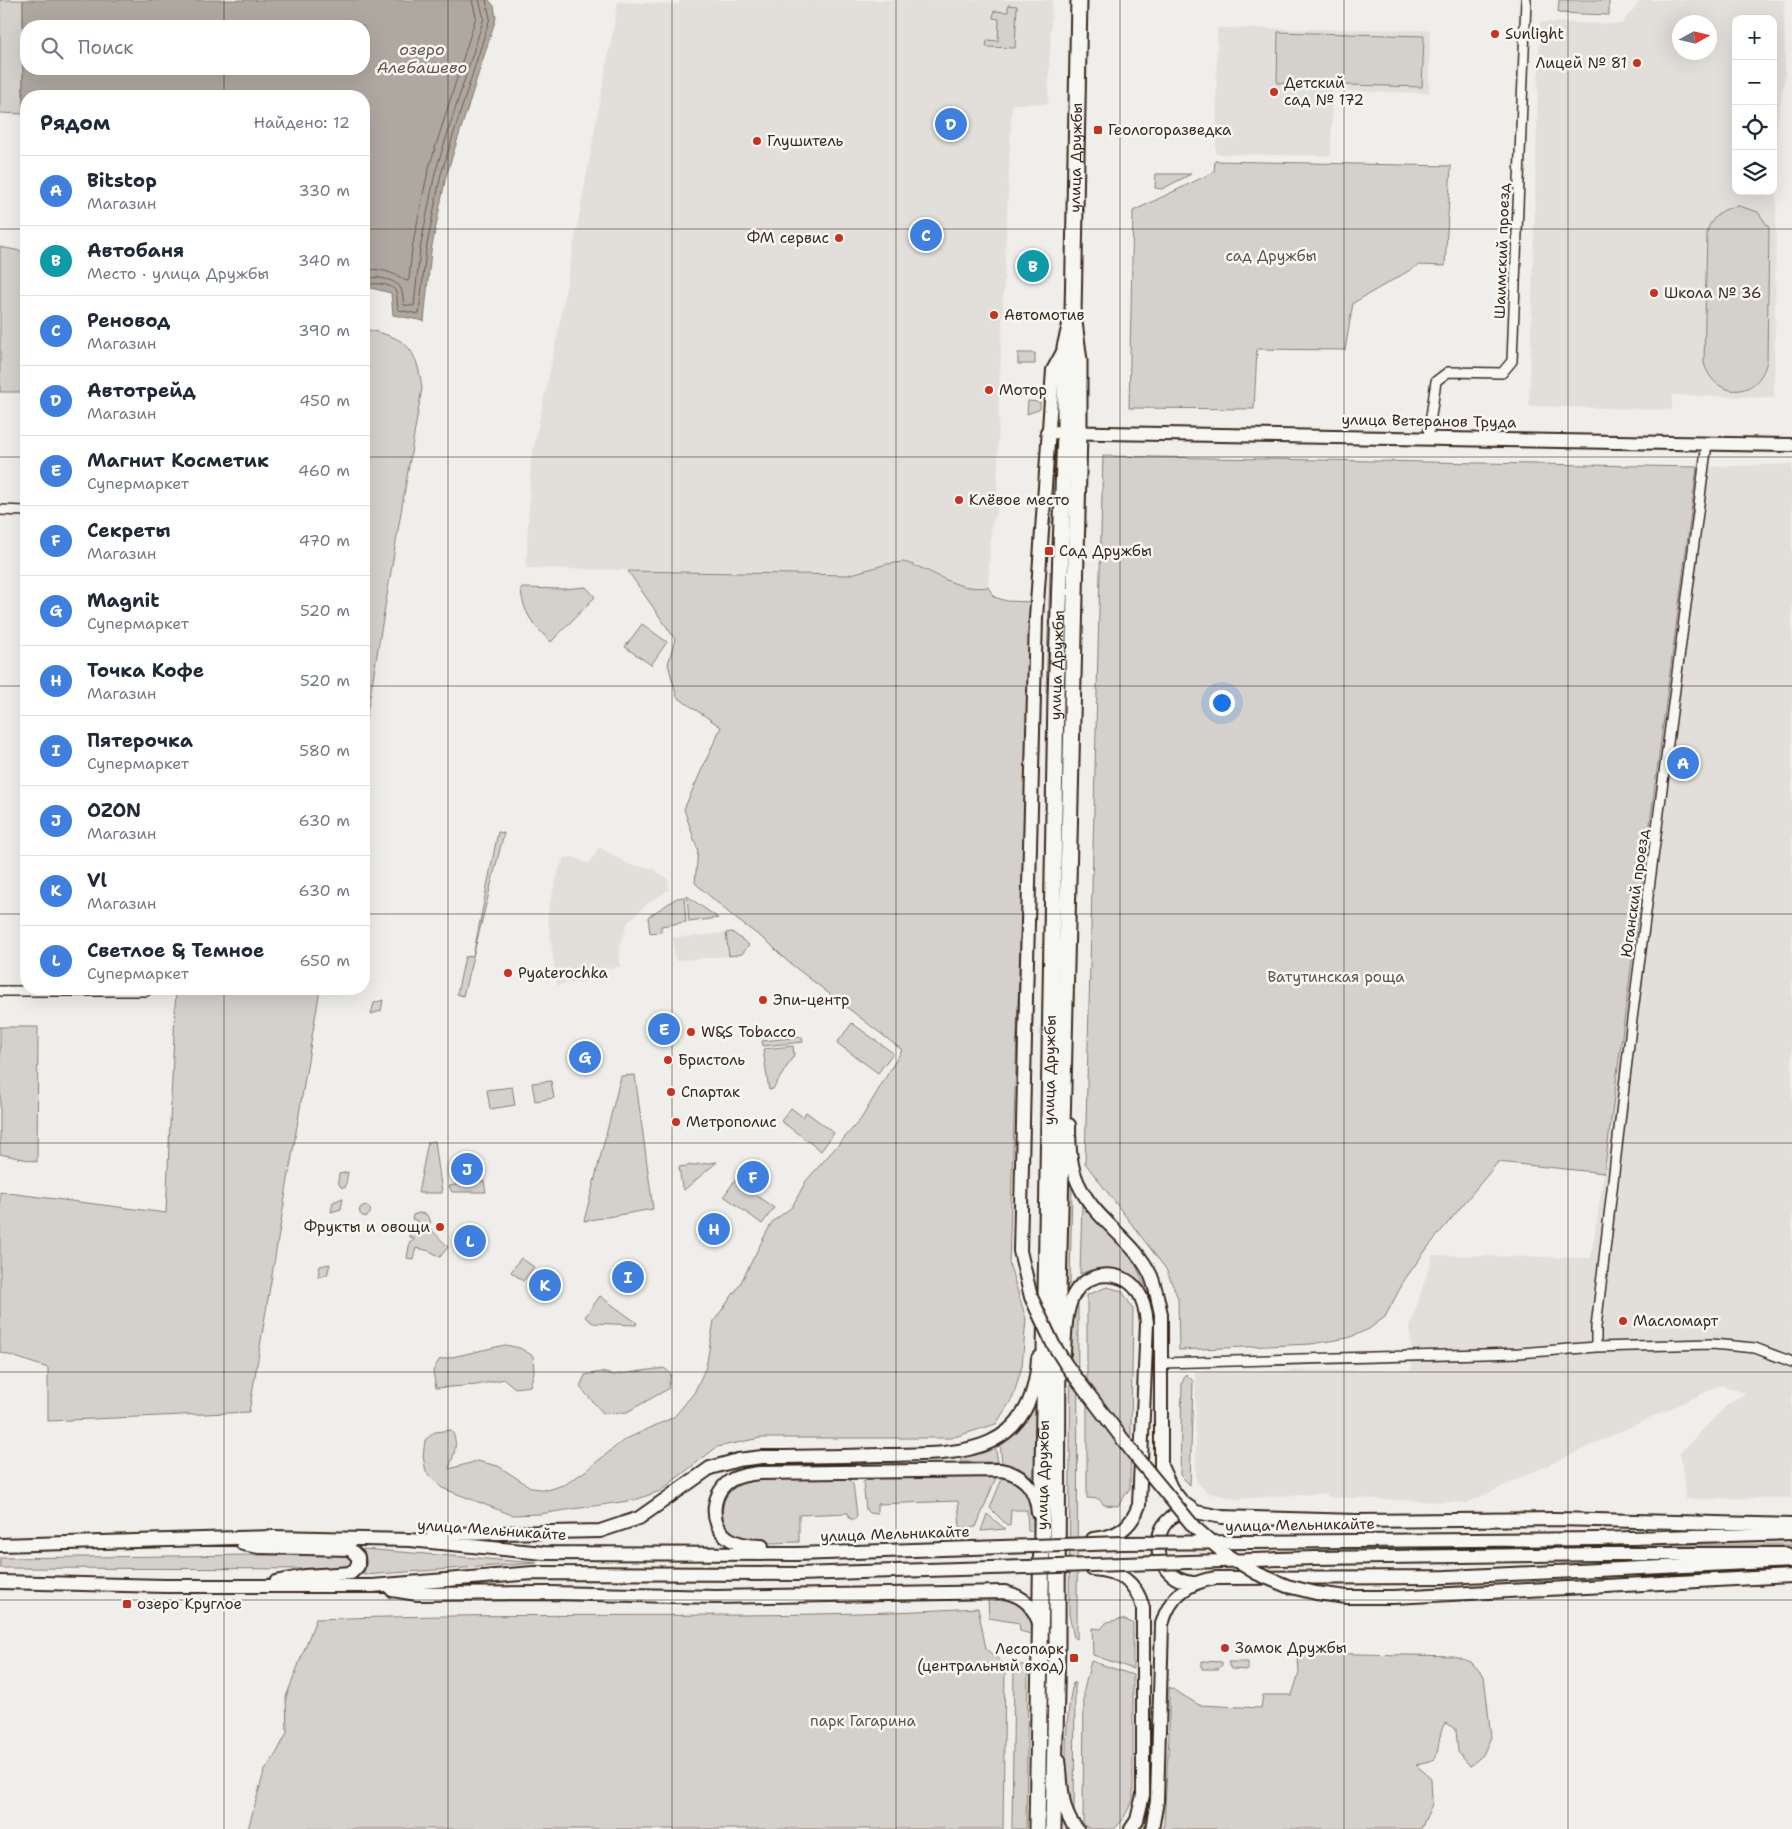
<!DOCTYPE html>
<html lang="ru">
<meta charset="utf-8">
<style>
:root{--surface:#fff;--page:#f6f6f7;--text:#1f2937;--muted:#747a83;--line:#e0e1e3;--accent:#c8321e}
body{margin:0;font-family:"Shantell Sans",sans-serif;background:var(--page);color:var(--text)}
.controls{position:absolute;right:15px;top:15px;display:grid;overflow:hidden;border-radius:10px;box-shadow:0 5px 20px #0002}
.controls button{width:45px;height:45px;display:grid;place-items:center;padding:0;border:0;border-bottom:1px solid var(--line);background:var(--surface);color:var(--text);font:25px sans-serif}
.compass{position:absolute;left:1672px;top:15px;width:45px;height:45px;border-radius:50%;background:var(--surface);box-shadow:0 5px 20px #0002;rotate:82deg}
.you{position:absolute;left:1221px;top:702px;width:18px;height:18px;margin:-12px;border:4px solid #fff;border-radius:50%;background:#1a73e8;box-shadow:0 0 0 8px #1a73e833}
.badge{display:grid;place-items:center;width:32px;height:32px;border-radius:50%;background:var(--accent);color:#fff;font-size:16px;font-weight:700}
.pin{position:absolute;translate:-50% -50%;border:2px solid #fff;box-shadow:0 1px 5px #0006}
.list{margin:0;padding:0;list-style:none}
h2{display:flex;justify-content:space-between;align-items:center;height:65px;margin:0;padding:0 20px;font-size:21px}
h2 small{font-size:16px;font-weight:400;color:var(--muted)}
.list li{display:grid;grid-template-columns:32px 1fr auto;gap:15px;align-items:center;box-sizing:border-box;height:70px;padding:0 20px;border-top:1px solid var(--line)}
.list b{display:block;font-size:19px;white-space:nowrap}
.list p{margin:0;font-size:16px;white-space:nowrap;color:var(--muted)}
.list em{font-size:16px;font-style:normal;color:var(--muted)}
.icon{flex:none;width:28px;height:28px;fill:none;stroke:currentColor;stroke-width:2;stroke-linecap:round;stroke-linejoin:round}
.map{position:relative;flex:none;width:1792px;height:1829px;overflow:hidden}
.search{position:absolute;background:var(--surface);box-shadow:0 5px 20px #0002;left:20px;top:20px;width:350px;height:55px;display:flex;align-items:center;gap:12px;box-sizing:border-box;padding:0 18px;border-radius:20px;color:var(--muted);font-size:19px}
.panel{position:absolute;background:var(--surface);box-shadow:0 5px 20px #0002;left:20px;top:90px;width:350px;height:905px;border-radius:20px}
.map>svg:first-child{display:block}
.built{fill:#e2dfdb;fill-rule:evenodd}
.green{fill:#d4d1cc;stroke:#887e75}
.water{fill:#afa8a1;stroke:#81766d;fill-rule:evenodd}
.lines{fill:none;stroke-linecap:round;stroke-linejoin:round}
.shore{stroke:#695c52;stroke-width:1}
.minor-casing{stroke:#3b2a1e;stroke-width:12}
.secondary-casing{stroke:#3b2a1e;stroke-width:16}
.primary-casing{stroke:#3b2a1e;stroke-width:19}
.minor{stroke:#f6f6f2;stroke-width:9}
.secondary{stroke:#f6f6f2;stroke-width:12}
.primary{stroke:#f6f6f2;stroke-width:15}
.secondary-bridge-casing{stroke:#3b2a1e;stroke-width:16;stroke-linecap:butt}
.secondary-bridge{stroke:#f6f6f2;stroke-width:12}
.grid{fill:none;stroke:#3b2a1e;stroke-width:1;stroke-opacity:0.55}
.poi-dot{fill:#c8321e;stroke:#f6f6f2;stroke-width:2}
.labels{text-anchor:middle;stroke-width:5;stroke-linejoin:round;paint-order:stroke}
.poi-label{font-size:15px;fill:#3b2a1e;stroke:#f6f6f2;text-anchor:start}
.street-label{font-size:15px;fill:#3b2a1e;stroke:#f6f6f2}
.park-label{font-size:15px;fill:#61544a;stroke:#f6f6f2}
.water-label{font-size:16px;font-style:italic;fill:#64564c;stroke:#f6f6f2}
</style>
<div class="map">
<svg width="1792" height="1829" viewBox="0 0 1792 1829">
<rect width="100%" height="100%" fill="#efeeea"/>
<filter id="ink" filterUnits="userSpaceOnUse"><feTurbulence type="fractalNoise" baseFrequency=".02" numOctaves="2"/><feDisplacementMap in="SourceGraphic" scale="10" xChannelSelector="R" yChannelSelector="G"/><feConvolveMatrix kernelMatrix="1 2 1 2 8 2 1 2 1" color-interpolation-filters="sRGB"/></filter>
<g filter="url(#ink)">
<!-- built -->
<path class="built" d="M680,0H1052L1048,104H1012L999,395L997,511L991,527L988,587L974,589L955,585L916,564H887L848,575L526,568L531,460L558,332L618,2L679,4Z
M1641,0H1784L1785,74L1777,124L1774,398L1672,395V410L1529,406L1540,22L1621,24ZM1736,19H1773V191H1736ZM1680,22H1710V52H1680Z
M1217,28L1430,30L1429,93L1332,91L1331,156L1216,154Z
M1792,464V1498L1686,1499L1680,1453L1727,1405L1745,1393L1721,1385L1467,1503L1328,1497L1327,1493L1238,1499L1208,1493L1196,1481L1195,1371L1412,1370L1410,1327L1433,1255L1591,1258L1604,1173L1697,467Z
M599,847L630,865L652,868L668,879L669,890L648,903L628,922L620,946V967L595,970L596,980L557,985L547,914L559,869L564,858L573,857L589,864Z
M726,933L729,956L675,961L673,938Z"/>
<!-- green -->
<path class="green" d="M0,0H23V114L0,113Z
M1559,0H1609V15L1558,13Z
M1008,5L1017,6L1015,48L986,47L987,40L998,41L999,19L993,18L994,11L1008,12Z
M1278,32L1424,36L1422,87L1277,83Z
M1215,161L1451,166L1445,266L1419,265L1353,303L1345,350L1257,349L1254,409L1129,408L1133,211L1214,172Z
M1156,174H1191L1162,189L1155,188Z
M1739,206L1758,212L1769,228L1767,360C1760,399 1715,401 1704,363L1707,231C1713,215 1723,208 1739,206Z
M0,247L26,252V392H0Z
M364,329C405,338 416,344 422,388L364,731Z
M1018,353H1035V364H1018Z
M1028,401L1040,402V409L1027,414Z
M1053,448L1056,451V504L1052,523L1050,522Z
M1103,456L1697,467L1604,1173L1498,1162L1428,1247L1405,1279L1385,1317L1369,1329L1348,1338L1311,1344L1179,1350L1178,1298L1166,1269L1085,1163Z
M903,562C935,569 953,592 988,587L994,597L1007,601L1032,602L1009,1263L1026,1319L1022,1366L1013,1397L996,1424L951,1438H760L717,1447L660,1491L635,1500L539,1514L512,1515L442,1488L426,1472L423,1456L425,1440L435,1432L451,1430C460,1444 453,1455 449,1469L477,1461L498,1466L532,1488L548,1490L566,1484L584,1472L624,1440L674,1417L694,1393L706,1367L714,1321L739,1286L772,1222L792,1207L806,1181L861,1119L902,1050L787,961L768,942L736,919L695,883L698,851L684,809L721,727L677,697L668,664L675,639L628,571L848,575L887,564Z
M1050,571L1054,593L1050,693H1046Z
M586,587L595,597L551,642C534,626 522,612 521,588L563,589Z
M642,624L667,642L651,665L625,647Z
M498,832L504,833L463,996L457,994L465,957L473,956Z
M687,896L718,918L689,922Z
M684,897L686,922L661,926V932L650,933L648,917L677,898Z
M732,932L749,945L742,954L729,956L726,933Z
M176,989H320L249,1412L48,1421V1368L0,1352V1192L166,1213Z
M383,1000L381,1011L371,1014L374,1003Z
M852,1023L893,1053L878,1073L837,1043Z
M0,1027H38L37,1162L0,1154Z
M802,1037L803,1042L763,1046L762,1041Z
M793,1046L794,1055L773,1089L769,1090L763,1049Z
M635,1075L653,1209L584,1221L621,1076Z
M551,1081L554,1098L535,1101L532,1083Z
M512,1087L515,1105L490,1109L487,1090Z
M791,1108L803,1117L806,1112L834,1133L821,1151L781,1121Z
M435,1141L442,1193H418L428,1142Z
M717,1162L684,1190L682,1187L679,1167Z
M348,1172L345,1188L341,1187L338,1182L339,1174Z
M1069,1177L1072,1185L1070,1283L1066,1289Z
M735,1180L774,1208L762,1224L724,1196Z
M484,1181L486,1192H452L449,1186Z
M343,1198L341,1209L331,1212L333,1202Z
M1082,1202L1095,1220L1133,1259L1146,1288C1125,1270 1106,1262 1080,1274Z
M359.5 1211a5.5 5.5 0 1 1 11 0a5.5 5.5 0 1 1-11 0Z
M419,1213L426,1214L431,1222L428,1226L448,1247L440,1257L430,1251L416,1248L413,1259L407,1258L410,1241H413L414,1238L409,1237L410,1230L416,1231L418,1221L412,1219L413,1215Z
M521,1258L534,1267L523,1281L511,1272Z
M330,1264L327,1275L318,1277L320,1266Z
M1107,1287L1122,1291L1133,1309L1130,1488L1118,1506L1104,1505L1099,1499L1087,1498V1295Z
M1078,1295L1077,1639L1074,1638L1069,1614L1071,1319Z
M600,1296L637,1323L636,1325L593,1323L585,1317Z
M505,1345L520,1348L533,1356L534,1372L530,1386L515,1388L504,1379L477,1385L436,1388L433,1371L439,1360Z
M664,1368L671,1374L668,1389L627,1412L603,1413L580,1387L585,1375L601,1372L613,1375Z
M1186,1374L1193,1381L1190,1485L1180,1475L1182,1383Z
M1038,1391V1488C1029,1475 1019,1465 1002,1463L1000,1444C1019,1430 1031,1414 1038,1391Z
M995,1446L998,1462H961V1458L976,1455Z
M997,1475L976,1527L960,1528L958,1501L877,1504V1514L869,1513L866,1510L863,1482L872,1478Z
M1003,1476C1031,1488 1031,1503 1034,1531H1028L1027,1510H1011L1010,1525H1007L990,1508Z
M774,1478H847L853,1484L857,1515L855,1519H850L848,1513L799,1515V1542C781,1542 755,1546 738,1538C720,1529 717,1501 733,1489C744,1480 760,1480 774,1478Z
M987,1514L1005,1529L981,1531Z
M1792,1539V1545H1651V1543Z
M363,1549L537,1563L363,1575L367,1562Z
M343,1554L351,1559V1564L345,1569L0,1568V1558Z
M1000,1598C1018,1601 1035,1613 1031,1634L1020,1631L1019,1623L989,1618L988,1599Z
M978,1608L986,1649L1005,1665L1003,1829H248L264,1772L276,1754L287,1733L286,1697L316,1619C536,1611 758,1621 978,1608Z
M1122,1619L1133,1623V1669L1093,1655L1092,1628L1101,1629L1107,1622Z
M1314,1653L1454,1656L1471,1662L1484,1676L1491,1737L1483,1755L1470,1766L1458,1752L1456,1729L1445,1723C1438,1734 1440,1747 1435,1759L1416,1765L1431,1778L1432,1804L1421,1829H1162L1164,1824L1169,1736V1687L1199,1705L1261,1708L1263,1695H1292L1299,1673L1298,1656Z
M1091,1661L1133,1675V1800L1122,1821L1114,1829H1091L1083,1825L1084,1690Z
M1202,1661L1222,1662V1665L1218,1669H1202Z
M1228,1662H1248V1670L1231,1669Z
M1014,1665H1028L1026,1829H1012Z
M1073,1683H1075L1074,1817C1062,1781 1065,1720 1073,1683Z"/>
<!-- water -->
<path class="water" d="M23,0H489L494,6L496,18L446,176L431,251L424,321L393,315L391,293L371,288L364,292V96H26V149L23,114ZM26,26H364V69H26Z"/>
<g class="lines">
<!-- shore -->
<path class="shore" d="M364,270C377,267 396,273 406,281L409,280L412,248L428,171L476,17L472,0
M364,279C373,275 397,279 401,289C403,294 403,300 404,305L414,306L420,249L435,173L484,18L479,0
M364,286C370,282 390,283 395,290C398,295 397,305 398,310L419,314L426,250L441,174L490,18L486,0"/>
<!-- minor casing -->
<g class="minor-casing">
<path id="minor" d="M1428,437L1436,381L1448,372L1502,373L1512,361L1526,0
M0,510L26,511
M0,991H146V989
M1596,1347V1327L1631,1027L1707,443
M1161,1363L1519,1353L1596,1347L1712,1344L1755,1348L1792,1362"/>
</g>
<!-- secondary casing -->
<g class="secondary-casing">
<path id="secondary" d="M1047,432L1792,445
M1025,1037L1036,618L1053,370L1065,348
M1069,1125C1069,1147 1070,1170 1081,1189C1098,1222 1136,1242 1151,1276C1156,1288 1158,1301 1161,1314V1466L1171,1488L1182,1502L1196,1512L1222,1517L1356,1521L1556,1519L1792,1525
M1064,1353C1065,1335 1065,1312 1073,1296C1085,1271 1121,1268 1137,1290C1144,1300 1146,1312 1147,1323L1139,1505C1131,1528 1117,1537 1093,1539
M1191,1512C1148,1510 1146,1579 1193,1583
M432,1537L451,1534L600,1531L639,1518L710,1468L738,1460L762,1457C801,1457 841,1456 880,1455C958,1454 1032,1458 1038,1358
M1599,1539L1792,1533
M243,1544L259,1547L350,1549L358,1557V1566L351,1573L305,1576L276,1582
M0,1545L272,1537L410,1540L544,1553L796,1554
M762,1546C750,1546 738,1545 728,1538C708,1523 711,1491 733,1479C741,1475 751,1474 759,1473L1001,1470C1025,1475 1036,1489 1038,1513
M1600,1554H1787
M1092,1569C1119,1571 1136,1581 1143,1608V1795L1137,1820L1131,1829
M0,1582L165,1586H372L533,1573L797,1574
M1606,1586L1792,1576
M392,1590L417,1594L550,1593L716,1597L1005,1592C1025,1597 1033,1606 1040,1625
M1059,1760C1062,1782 1060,1813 1077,1829
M1152,1829L1157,1801L1162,1624C1170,1596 1187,1582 1216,1578L1446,1577L1792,1561"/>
</g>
<!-- primary casing -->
<g class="primary-casing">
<g id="primary">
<path id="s1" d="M1037,1829L1056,696L1065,432V347L1071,323"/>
<path id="s2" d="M1053,1829L1057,1643L1058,1291L1079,432V361L1073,314L1079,0"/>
</g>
</g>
<!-- minor -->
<use href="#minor" class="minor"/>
<!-- secondary -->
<use href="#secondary" class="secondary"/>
<!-- primary -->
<use href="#primary" class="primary"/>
<!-- secondary-bridge casing -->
<g class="secondary-bridge-casing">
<path id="secondary-bridge" d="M1025,1037L1020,1251L1031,1297L1053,1344L1067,1366L1137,1458L1194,1527L1225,1554L1256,1573L1287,1586L1316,1593L1347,1597H1394L1606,1586
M796,1554L1122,1543L1599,1539
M797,1574L1315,1558L1600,1554"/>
</g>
<!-- secondary-bridge -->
<use href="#secondary-bridge" class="secondary-bridge"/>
</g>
</g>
<!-- grid -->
<path class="grid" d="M224,0V26M448,0V1829M672,0V1829M896,0V1829M1120,0V1829M1344,0V1829M1568,0V1829M224,69V96M0,229H26M364,229H1792M0,457H26M364,457H1792M0,686H26M364,686H1792M0,914H26M364,914H1792M224,989V1829M0,1143H1792M0,1372H1792M0,1600H1792"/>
<!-- markers -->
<g class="poi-dot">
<circle cx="1495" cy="34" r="5"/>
<circle cx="1637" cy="63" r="5"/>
<circle cx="1274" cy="92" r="5"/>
<rect x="1093" y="125" width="10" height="10" rx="2.5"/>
<circle cx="757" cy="141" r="5"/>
<circle cx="839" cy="238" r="5"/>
<circle cx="1654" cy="293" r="5"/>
<circle cx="994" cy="315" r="5"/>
<circle cx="989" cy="390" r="5"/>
<circle cx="959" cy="500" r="5"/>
<rect x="1044" y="546" width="10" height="10" rx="2.5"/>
<circle cx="508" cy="973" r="5"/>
<circle cx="763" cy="1000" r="5"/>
<circle cx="691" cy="1032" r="5"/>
<circle cx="668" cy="1060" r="5"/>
<circle cx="671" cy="1092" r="5"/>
<circle cx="676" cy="1122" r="5"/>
<circle cx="440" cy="1227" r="5"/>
<circle cx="1623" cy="1321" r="5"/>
<rect x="122" y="1599" width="10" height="10" rx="2.5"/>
<circle cx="1225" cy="1648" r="5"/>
<rect x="1069" y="1653" width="10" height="10" rx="2.5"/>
</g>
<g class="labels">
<!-- poi labels -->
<g class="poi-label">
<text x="1505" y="39">Sunlight</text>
<text x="1627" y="68" text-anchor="end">Лицей № 81</text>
<text x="1284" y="88">Детский<tspan x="1284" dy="17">сад № 172</tspan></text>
<text x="1108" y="135">Геологоразведка</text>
<text x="767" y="146">Глушитель</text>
<text x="829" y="243" text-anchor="end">ФМ сервис</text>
<text x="1664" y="298">Школа № 36</text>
<text x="1004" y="320">Автомотив</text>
<text x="999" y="395">Мотор</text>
<text x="969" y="505">Клёвое место</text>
<text x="1059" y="556">Сад Дружбы</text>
<text x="518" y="978">Pyaterochka</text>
<text x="773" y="1005">Эпи-центр</text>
<text x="701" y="1037">W&amp;S Tobacco</text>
<text x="678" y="1065">Бристоль</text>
<text x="681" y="1097">Спартак</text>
<text x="686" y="1127">Метрополис</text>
<text x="430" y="1232" text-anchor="end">Фрукты и овощи</text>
<text x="1633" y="1326">Масломарт</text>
<text x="137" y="1609">озеро Круглое</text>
<text x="1235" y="1653">Замок Дружбы</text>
<text x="1064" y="1654" text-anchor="end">Лесопарк<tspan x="1064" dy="17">(центральный вход)</tspan></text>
</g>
<!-- street labels -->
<g class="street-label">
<text dy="5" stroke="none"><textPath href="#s2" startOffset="1672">улица Дружбы</textPath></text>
<text transform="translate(1502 251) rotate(-88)" y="5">Шаимский проезд</text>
<text transform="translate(1429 421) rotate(1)" y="5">улица Ветеранов Труда</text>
<text dy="5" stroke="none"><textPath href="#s1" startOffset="1164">улица Дружбы</textPath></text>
<text transform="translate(1635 893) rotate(-82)" y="5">Юганский проезд</text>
<text dy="5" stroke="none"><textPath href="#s1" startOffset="759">улица Дружбы</textPath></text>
<text dy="5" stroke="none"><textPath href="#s1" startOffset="354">улица Дружбы</textPath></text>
<text transform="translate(1300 1525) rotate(-1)" y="5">улица Мельникайте</text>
<text transform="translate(492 1530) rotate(4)" y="5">улица Мельникайте</text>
<text transform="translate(895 1534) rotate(-2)" y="5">улица Мельникайте</text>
</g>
<!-- park labels -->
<g class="park-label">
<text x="1271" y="261">сад Дружбы</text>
<text x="1336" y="982">Ватутинская роща</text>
<text x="863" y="1726">парк Гагарина</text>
</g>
<!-- water labels -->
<g class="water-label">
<text x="422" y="55">озеро<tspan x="422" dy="18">Алебашево</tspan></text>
</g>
</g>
</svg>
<div class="controls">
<button>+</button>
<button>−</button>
<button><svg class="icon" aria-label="locate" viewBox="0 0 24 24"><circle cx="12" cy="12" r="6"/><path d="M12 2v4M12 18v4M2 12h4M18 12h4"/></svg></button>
<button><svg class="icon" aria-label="layers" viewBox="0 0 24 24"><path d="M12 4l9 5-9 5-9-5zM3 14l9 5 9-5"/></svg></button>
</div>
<svg class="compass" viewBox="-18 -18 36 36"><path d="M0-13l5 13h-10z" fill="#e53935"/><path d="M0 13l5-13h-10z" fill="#747a83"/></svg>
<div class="you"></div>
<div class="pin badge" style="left:1683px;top:763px;background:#3f7fe0">A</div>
<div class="pin badge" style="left:1033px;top:266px;background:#0f9aa8">B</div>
<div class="pin badge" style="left:926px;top:235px;background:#3f7fe0">C</div>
<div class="pin badge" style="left:951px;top:124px;background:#3f7fe0">D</div>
<div class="pin badge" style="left:664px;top:1029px;background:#3f7fe0">E</div>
<div class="pin badge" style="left:753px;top:1177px;background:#3f7fe0">F</div>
<div class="pin badge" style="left:585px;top:1057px;background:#3f7fe0">G</div>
<div class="pin badge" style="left:714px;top:1229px;background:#3f7fe0">H</div>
<div class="pin badge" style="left:628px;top:1277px;background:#3f7fe0">I</div>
<div class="pin badge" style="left:467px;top:1169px;background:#3f7fe0">J</div>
<div class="pin badge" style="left:545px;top:1285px;background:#3f7fe0">K</div>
<div class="pin badge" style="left:470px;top:1241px;background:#3f7fe0">L</div>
<div class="search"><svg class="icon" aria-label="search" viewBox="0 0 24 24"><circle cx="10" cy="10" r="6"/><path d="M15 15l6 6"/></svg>Поиск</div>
<section class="panel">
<h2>Рядом<small>Найдено: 12</small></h2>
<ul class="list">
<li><span class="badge" style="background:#3f7fe0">A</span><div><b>Bitstop</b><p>Магазин</p></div><em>330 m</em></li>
<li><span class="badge" style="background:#0f9aa8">B</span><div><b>Автобаня</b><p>Место · улица Дружбы</p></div><em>340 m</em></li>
<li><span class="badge" style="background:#3f7fe0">C</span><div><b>Реновод</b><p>Магазин</p></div><em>390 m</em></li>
<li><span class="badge" style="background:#3f7fe0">D</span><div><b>Автотрейд</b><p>Магазин</p></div><em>450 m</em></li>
<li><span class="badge" style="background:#3f7fe0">E</span><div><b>Магнит Косметик</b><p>Супермаркет</p></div><em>460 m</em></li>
<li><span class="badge" style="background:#3f7fe0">F</span><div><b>Секреты</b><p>Магазин</p></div><em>470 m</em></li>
<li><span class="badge" style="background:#3f7fe0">G</span><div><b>Magnit</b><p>Супермаркет</p></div><em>520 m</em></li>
<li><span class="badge" style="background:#3f7fe0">H</span><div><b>Точка Кофе</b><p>Магазин</p></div><em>520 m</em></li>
<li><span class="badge" style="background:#3f7fe0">I</span><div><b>Пятерочка</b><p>Супермаркет</p></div><em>580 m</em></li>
<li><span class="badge" style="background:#3f7fe0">J</span><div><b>OZON</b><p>Магазин</p></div><em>630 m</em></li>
<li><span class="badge" style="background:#3f7fe0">K</span><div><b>Vl</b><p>Магазин</p></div><em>630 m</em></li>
<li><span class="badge" style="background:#3f7fe0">L</span><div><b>Светлое &amp; Темное</b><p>Супермаркет</p></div><em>650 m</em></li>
</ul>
</section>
</div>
